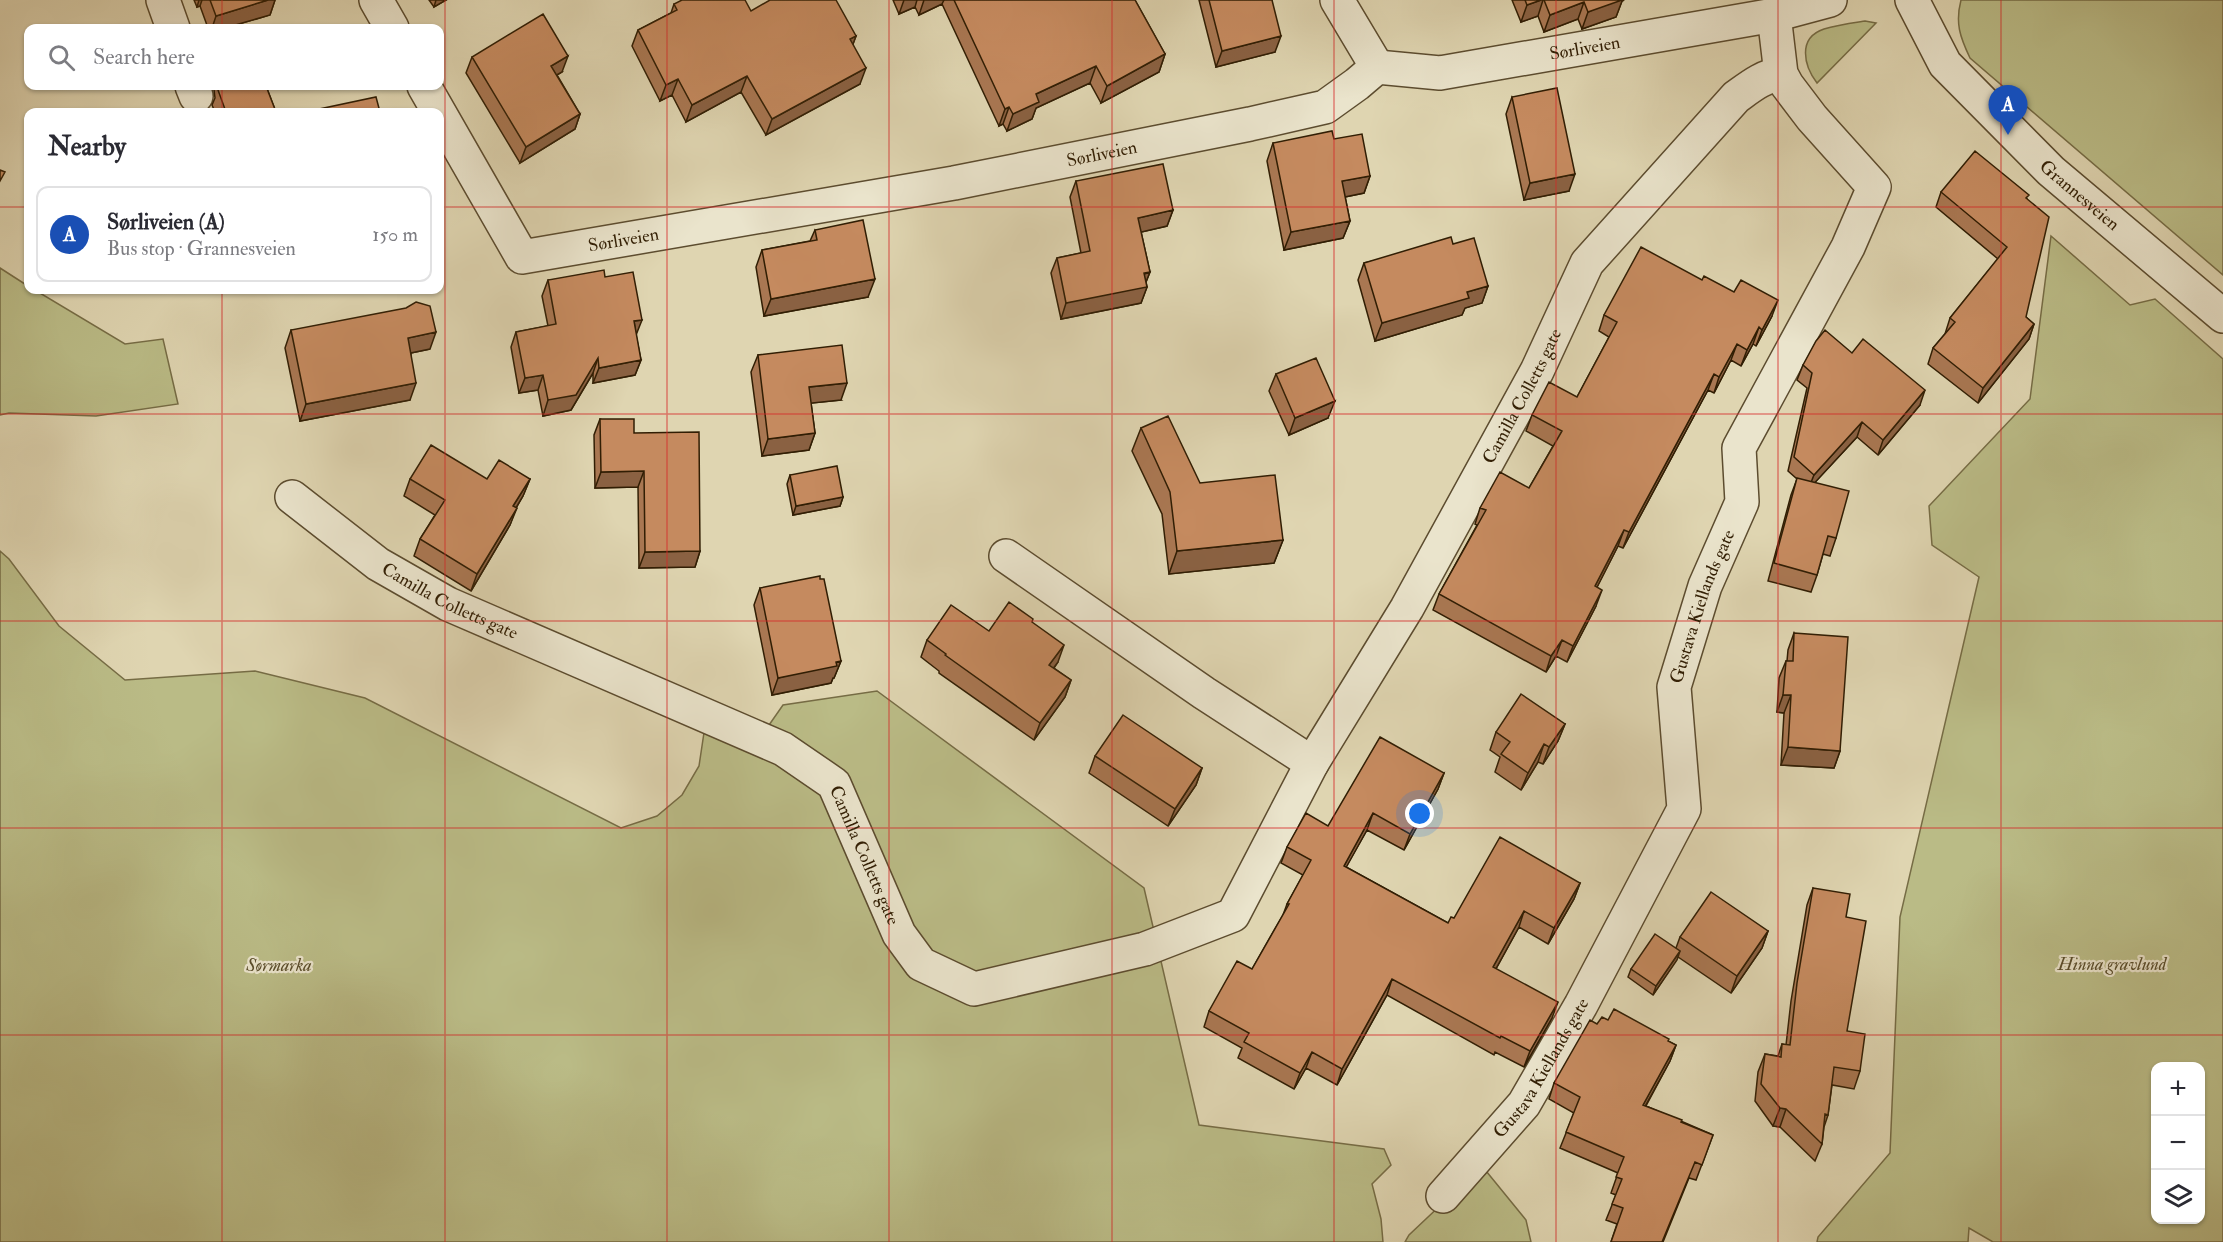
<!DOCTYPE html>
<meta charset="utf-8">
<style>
:root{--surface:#fff;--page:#f2f2f3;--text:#2b2b33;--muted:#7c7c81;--line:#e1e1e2;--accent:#d93025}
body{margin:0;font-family:"IM FELL Double Pica",serif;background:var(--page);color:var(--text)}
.controls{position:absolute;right:18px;bottom:18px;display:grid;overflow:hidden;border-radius:12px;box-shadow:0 2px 4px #0004}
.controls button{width:54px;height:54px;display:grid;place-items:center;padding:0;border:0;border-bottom:2px solid var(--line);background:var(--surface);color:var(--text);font:30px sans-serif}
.you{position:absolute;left:1420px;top:814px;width:21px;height:21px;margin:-15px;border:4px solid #fff;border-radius:50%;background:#1a73e8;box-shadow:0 0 0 9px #1a73e833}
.badge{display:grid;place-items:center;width:39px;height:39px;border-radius:50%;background:var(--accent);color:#fff;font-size:20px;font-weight:700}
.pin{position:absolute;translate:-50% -50px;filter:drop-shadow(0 2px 3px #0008)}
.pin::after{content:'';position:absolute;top:32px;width:21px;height:18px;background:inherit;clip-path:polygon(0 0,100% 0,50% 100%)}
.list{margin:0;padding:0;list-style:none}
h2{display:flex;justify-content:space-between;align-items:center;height:78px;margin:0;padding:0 24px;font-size:26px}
h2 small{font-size:20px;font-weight:400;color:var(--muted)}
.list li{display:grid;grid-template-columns:39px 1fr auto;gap:18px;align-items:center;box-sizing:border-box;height:96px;margin:0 12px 12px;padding:0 12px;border:2px solid var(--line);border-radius:12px}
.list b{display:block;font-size:22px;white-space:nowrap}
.list p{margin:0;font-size:20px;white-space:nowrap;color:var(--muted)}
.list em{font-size:20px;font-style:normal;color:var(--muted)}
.icon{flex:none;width:33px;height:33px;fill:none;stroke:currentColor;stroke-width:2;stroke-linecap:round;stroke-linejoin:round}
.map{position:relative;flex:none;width:2223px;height:1242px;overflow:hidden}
.search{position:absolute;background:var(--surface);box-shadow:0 2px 4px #0004;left:24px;top:24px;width:420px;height:66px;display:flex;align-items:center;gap:15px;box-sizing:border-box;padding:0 21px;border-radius:12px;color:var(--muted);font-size:22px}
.panel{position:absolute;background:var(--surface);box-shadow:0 2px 4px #0004;left:24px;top:108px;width:420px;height:186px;border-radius:12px}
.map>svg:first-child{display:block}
.green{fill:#babb86;stroke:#766c45;stroke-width:1.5;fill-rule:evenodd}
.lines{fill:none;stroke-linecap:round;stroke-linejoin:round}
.minor-casing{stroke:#5c4c2f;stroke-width:36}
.minor{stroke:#eae4cc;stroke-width:33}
.wall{fill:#a97752;stroke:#311e04;stroke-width:1.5}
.shaded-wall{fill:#8a6142;stroke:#311e04;stroke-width:1.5}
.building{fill:#c58a5f;stroke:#311e04;stroke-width:1.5}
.grid{fill:none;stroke:#d62828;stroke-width:1.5;stroke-opacity:0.55}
.labels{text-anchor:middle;stroke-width:4.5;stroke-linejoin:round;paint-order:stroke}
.street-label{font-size:18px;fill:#311e04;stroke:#eae4cc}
.park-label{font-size:18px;font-style:italic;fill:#5a4d2b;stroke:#eae4cc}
</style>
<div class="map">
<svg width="2223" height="1242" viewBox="0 0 2223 1242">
<rect width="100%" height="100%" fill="#dfd5b1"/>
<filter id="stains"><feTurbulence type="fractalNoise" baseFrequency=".00333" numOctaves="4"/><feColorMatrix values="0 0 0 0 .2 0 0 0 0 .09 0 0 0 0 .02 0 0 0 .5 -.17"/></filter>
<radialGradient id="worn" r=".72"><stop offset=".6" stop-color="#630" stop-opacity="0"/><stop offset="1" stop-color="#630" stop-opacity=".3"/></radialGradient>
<!-- green -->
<path class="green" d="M1961,0H2223V275L1970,58C1960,37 1955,23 1961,0Z
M1865,21L1876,23L1817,83C1804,66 1797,38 1824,29C1837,25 1852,23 1865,21Z
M2051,236L2130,305L2155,299L2223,359V1242H1993L1969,1228L1968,1242H1817L1818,1237L1890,1153L1900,917L1979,577L1932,545L1929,506L2030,399ZM2156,1066H2200V1220H2156Z
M0,268L28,286V290H35L125,344L163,339L178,404L96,416L9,413L0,415Z
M0,551L9,559L59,626L125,680L255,671L365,698L621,828L657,816L682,795L699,766L705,726L753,748L783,705L877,691L1144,888L1199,1125L1384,1149L1391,1165L1372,1184L1381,1219L1383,1242H0Z
M1482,1166L1526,1220L1531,1242H1405L1409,1235Z"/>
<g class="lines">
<!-- minor casing -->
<g class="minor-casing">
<g id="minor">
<path d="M163,0L173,28"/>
<path d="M376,0L392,28"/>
<path d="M1337,0L1377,67"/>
<path id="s1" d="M1912,0L1945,64L2051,171L2223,316"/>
<path d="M192,86L196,96"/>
<path id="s2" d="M424,86L522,257L954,183L1250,124L1325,107L1357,84L1377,67L1440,73L1774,15L1830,0"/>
<path id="s3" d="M292,497L378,564L448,604L783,749L834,784L899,934L921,964L974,989L1145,949L1233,915L1312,763L1407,608L1537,371L1587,263L1736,97C1750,87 1763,76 1781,74"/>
<path d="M1006,556L1204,693L1312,763"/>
<path id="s4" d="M1443,1196L1524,1104L1581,1005L1684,809L1674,687L1705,586L1742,502L1739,448L1848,247L1874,187L1812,118L1787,85L1781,74L1774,15"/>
</g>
</g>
<!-- minor -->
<use href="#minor" class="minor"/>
</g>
<!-- wall -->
<path class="wall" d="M194,0H275L270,15L225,28H208L200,6L197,7Z
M429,0H446L434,7Z
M893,0H1135L1165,54L1159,72L1101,103L1090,83L1036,108L1032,119L1007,131L1003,124L999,126L942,4L919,15L915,7L899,14Z
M1199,0H1272L1275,52L1216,67Z
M1512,0H1624L1622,1L1616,17L1582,29L1578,19L1544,32L1538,16L1521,22Z
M674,4L751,11L856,36L853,44L860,84L766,135L741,92L686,122L672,95L660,101L632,46L638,30L671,13Z
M472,57L562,72L557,75L580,114L575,129L520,163L466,73Z
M212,86H266L276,112H215L212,105L215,98L214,90Z
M1512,97L1569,191L1524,200L1506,114Z
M1334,139L1370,176L1364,193L1345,197L1350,221L1343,238L1284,250L1267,161L1273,143Z
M1076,181L1173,210L1167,226L1141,232L1150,272L1146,282L1147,287L1141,303L1061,319L1051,273L1057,258L1081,253L1070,197Z
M1941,192L2027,199L2026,317L2034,324L2029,339L1978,403L1928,364L1933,348L1945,334L1950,318L1998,259L1936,207Z
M815,230L868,297L764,316L756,267L762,250L810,241Z
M1453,244L1488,286L1482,303L1465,308L1462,315L1375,341L1358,280L1364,263Z
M605,277L636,335L641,360L635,375L593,383V373L571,410L543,416L538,390L519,393L511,347L516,332L548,326L542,296L548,280Z
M1702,280L1772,316L1756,346L1753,344L1741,366L1731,360L1714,393L1708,390L1623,548L1618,546L1597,587L1596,606L1567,662L1556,656L1546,672L1433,610L1439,594L1477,525L1475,524L1480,508L1529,488L1553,446L1526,431L1532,415L1577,397L1609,337L1599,331L1604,315Z
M291,330L430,349L411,353L410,400L300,421L285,348Z
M1852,353L1920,405L1878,455L1857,437L1815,482L1836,538L1830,556L1823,554L1817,575L1811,592L1768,581L1791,495L1797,479L1788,471L1807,388L1797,380L1803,365Z
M758,355L841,400L811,403L815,433L809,450L762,456L751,372Z
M1276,374L1328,418L1289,435L1269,391Z
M600,419L634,433L700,551L695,567L639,568L638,487L595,488L594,435Z
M1141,428L1200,483L1283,540L1274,563L1169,574L1162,514L1132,451Z
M790,475L843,497L840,506L793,515L787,484Z
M410,479H530L523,496L516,508L510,525L471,591L414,556L420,539L435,515L404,496Z
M760,588L841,661L834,678H833L831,683L772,695L754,605Z
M1032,623L1058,662L1054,668L1071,680L1065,697L1034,740L939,673V671L921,657L927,640L989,631Z
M1794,633L1840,751L1834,768L1781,765L1784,713L1777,712L1779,678L1786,661H1787L1788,650Z
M1565,724L1558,741L1543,764L1538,762L1521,790L1495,772L1500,757L1490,750L1496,732Z
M1095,756L1202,768L1196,785L1168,826L1089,773Z
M1444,773L1438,789L1404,850L1367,830L1346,867L1448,923L1454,918L1580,883L1574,899L1548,944L1519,927L1496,969L1552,1018L1524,1067L1495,1052L1494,1055L1387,995L1337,1085L1306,1068L1294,1089L1238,1058L1242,1048L1204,1027L1209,1011L1252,969L1283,915L1287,904L1303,875L1281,863L1287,847L1328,826Z
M1813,888L1846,917L1847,1031L1860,1071L1854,1089L1832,1085L1828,1115L1824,1127L1822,1144L1815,1161L1780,1127L1773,1126L1755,1101L1758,1072L1765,1054L1778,1056L1782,1044L1786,1045L1791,1001L1807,905Z
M1768,931L1762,948L1731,993L1678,957L1653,995L1628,977L1631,969L1676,948L1680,937Z
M1608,1020L1668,1041L1676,1045L1670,1061L1646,1106L1713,1135L1696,1180L1689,1178L1663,1242H1611L1617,1224L1606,1220L1616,1195L1611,1193L1618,1173L1560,1148L1574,1113L1549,1099L1554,1083L1597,1024Z"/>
<!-- shaded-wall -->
<path class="shaded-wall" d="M199,0H202L200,6L197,7Z
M268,0H275L270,15L225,28H212L216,16Z
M436,0H446L434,7Z
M904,0H917L915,7L899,14Z
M924,0H944L942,4L919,15Z
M1541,0H1543L1538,16L1521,22L1527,5Z
M1613,0H1624L1622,1L1616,17L1582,29L1588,12Z
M1584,2L1578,19L1544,32L1550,15Z
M856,36L850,52V39Z
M1281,36L1275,52L1216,67L1222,51Z
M1165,54L1159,72L1101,103L1107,86Z
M568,56L562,72L546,81L551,66Z
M1096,66L1090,83L1036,108L1032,119L1007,131L1013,114L1036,94Z
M866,68L860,84L766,135L772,119Z
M747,76L741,92L686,122L692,105Z
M678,79L672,95L660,101L666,85Z
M1009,107L1003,124L999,126L1005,109Z
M580,114L575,129L520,163L526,147Z
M1575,174L1569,191L1524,200L1530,183Z
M1370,176L1364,193L1335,199L1342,181Z
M1173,210L1167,226L1133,234L1138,218Z
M1350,221L1343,238L1284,250L1291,232Z
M1150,272L1144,287H1147L1141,303L1061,319L1066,303Z
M875,279L868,297L764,316L771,299Z
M1488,286L1482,303L1465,308L1462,315L1375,341L1382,323L1467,292Z
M1778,300L1772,316L1756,346L1762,330Z
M642,320L636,335L634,321Z
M2034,324L2029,339L1978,403L1983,388Z
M1759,327L1753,344L1741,366L1747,350Z
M436,332L430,349L401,355L408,338Z
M1737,344L1731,360L1714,393L1719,377Z
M598,358L593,373L571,410L543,416L548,400Z
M641,360L635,375L593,383L599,368Z
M1714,374L1708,390L1623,548L1629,532Z
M543,375L538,390L519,393L525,378Z
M416,383L410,400L300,421L306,404Z
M847,383L841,400L803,404L809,387Z
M1925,390L1920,405L1878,455L1883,440Z
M1335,401L1328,418L1289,435L1295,418Z
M1862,422L1857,437L1808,490L1814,475Z
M815,433L809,450L762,456L768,439Z
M644,471L638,487L595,488L601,472Z
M530,479L523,496L507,523L513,506Z
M843,497L840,506L793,515L796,506Z
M517,508L510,525L471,591L477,574Z
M1624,530L1618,546L1589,603L1595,586Z
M1283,540L1274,563L1169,574L1177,551Z
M700,551L695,567L639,568L645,552Z
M1602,590L1596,606L1567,662L1573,646Z
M1562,640L1556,656L1546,672L1551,656Z
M1064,645L1058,662L1043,682L1049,665Z
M841,661L834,678H833L831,683L772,695L778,678Z
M1071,680L1065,697L1034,740L1040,723Z
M1783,695H1791L1784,713L1777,712Z
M1565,724L1558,741L1543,764L1549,747Z
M1544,744L1538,762L1521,790L1528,773Z
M1788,747L1840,751L1834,768L1781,765Z
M1202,768L1196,785L1168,826L1175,809Z
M1444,773L1438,789L1404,850L1410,834Z
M1373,813L1367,830L1338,882L1344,866Z
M1580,883L1574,899L1548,944L1554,928Z
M1524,911L1519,927L1488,983L1493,967Z
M1768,931L1762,948L1731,993L1737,976Z
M1680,951L1677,960L1653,995L1656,986Z
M1392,979L1387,995L1337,1085L1342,1069Z
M1558,1002L1552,1018L1524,1067L1530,1051Z
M1676,1045L1670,1061L1637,1121L1643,1105Z
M1312,1052L1306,1068L1294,1089L1300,1073Z
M1780,1108L1786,1109L1780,1127L1773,1126Z"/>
<!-- building -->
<path class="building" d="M210,0H268L216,16Z
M682,0H745L751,11L770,0H836L856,36L850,39L866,68L772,119L747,76L692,105L678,79L666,85L638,30L677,10L674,4Z
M954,0H1135L1165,54L1107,86L1096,66L1036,94L1039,102L1013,114L1009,107L1005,109Z
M1209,0H1272L1281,36L1222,51Z
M1525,0H1541L1527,5Z
M1544,0H1622L1588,12L1584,2L1550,15Z
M543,14L568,56L551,66L580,114L526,147L472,57Z
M219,86H266L276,112H226L218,90Z
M1557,88L1575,174L1530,183L1512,97Z
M376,97L380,112H305Z
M1332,131L1334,139L1362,134L1370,176L1342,181L1350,221L1291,232L1273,143Z
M1975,151L2029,195L2026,198L2049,217L2026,317L2034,324L1983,388L1933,348L1955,322L1950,318L2007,247L1941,192Z
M1163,164L1173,210L1138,218L1150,272L1144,273L1147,287L1066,303L1057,258L1090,251L1076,181Z
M0,170L5,172L0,181Z
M863,220L875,279L771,299L762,250L817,240L815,230Z
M1451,237L1453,244L1474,238L1488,286L1467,292L1469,298L1382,323L1364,263Z
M1641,247L1702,280L1704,276L1734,292L1741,280L1778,300L1762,330L1759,327L1747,350L1737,344L1719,377L1714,374L1629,532L1624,530L1595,586L1602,590L1573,646L1562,640L1551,656L1439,594L1486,510L1480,508L1500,472L1529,488L1562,431L1532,415L1549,382L1577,397L1617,322L1604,315Z
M604,270L605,277L633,272L642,320L634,321L641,360L599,368L598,358L576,395L548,400L543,375L525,378L516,332L556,324L548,280Z
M416,302L430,306L436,332L408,338L416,383L306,404L291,330L406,308Z
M1825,330L1852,353L1863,339L1925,390L1883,440L1862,422L1814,475L1794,457L1812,373L1803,365L1816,341Z
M842,345L847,383L809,387L815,433L768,439L758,355Z
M1316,358L1335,401L1295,418L1276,374Z
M1168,416L1200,483L1275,475L1283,540L1177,551L1170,492L1141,428Z
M600,419H634V433L699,432L700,551L645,552L644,471L601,472Z
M431,445L487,479L499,460L530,479L513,506L517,508L477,574L420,539L445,500L410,479Z
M837,466L843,497L796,506L790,475Z
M1797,478L1849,491L1836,538L1828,536L1817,575L1774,563Z
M820,576V579H824L841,661L836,662L837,666L778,678L760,588Z
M1009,602L1033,619L1032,622L1064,645L1049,665L1071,680L1040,723L945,655L946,654L927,640L951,605L989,631Z
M1794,633L1848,637L1840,751L1788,747L1791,695H1783L1786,661H1793Z
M1521,694L1565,724L1549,747L1544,744L1528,773L1501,754L1510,742L1496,732Z
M1123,715L1202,768L1175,809L1095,756Z
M1380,737L1444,773L1410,834L1373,813L1344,866L1448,923L1451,917L1454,918L1500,837L1580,883L1554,928L1524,911L1493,967L1558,1002L1530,1051L1501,1036L1500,1038L1392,979L1342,1069L1312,1052L1300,1073L1244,1042L1249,1033L1209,1011L1237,961L1252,969L1289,904H1287L1311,860L1287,847L1306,813L1328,826Z
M1813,888L1850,894L1846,917L1866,921L1847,1031L1865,1034L1860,1071L1834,1067L1828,1115L1825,1114L1822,1144L1786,1109L1780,1108L1761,1084L1765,1054L1781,1057L1782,1044L1790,1045L1797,983Z
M1711,892L1768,931L1737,976L1680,937Z
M1655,934L1680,951L1656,986L1631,969Z
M1614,1009L1669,1039L1668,1041L1676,1045L1643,1105L1682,1120L1681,1122L1713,1135L1702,1165L1695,1162L1662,1242H1611L1623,1208L1612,1204L1622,1179L1616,1177L1624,1157L1566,1132L1580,1097L1554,1083L1590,1020L1597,1024L1602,1017L1608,1020Z"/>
<!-- grid -->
<path class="grid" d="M222,0V28M445,0V1242M667,0V1242M889,0V1242M1112,0V1242M1334,0V1242M1556,0V1242M1778,0V1242M2001,0V1242M222,86V112M0,207H28M440,207H2223M222,290V1242M0,414H2223M0,621H2223M0,828H2223M0,1035H2223"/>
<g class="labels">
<!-- street labels -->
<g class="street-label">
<text dy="6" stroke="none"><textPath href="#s2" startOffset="1290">Sørliveien</textPath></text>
<text dy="6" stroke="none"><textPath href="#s2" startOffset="786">Sørliveien</textPath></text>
<text dy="6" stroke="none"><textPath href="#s1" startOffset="260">Grannesveien</textPath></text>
<text dy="6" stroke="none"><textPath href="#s2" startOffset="300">Sørliveien</textPath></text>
<text dy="6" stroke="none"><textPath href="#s3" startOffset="1740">Camilla Colletts gate</textPath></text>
<text dy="6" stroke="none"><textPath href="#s3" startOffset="190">Camilla Colletts gate</textPath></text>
<text dy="6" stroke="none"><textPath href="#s4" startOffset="666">Gustava Kiellands gate</textPath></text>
<text dy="6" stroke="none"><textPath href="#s3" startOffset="694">Camilla Colletts gate</textPath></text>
<text dy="6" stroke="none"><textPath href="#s4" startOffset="162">Gustava Kiellands gate</textPath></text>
</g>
<!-- park labels -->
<g class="park-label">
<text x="2112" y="970">Hinna gravlund</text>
<text x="279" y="971">Sørmarka</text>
</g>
</g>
<rect width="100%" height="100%" filter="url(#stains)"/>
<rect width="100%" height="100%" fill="url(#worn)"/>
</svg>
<div class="controls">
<button>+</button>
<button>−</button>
<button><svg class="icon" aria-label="layers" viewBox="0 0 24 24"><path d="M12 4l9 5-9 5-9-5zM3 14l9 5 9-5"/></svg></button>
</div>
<div class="you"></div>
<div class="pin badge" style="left:2008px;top:135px;background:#1a4fb4">A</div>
<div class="search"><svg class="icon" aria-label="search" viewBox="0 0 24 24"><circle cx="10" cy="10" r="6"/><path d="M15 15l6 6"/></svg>Search here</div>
<section class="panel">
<h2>Nearby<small></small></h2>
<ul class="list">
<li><span class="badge" style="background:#1a4fb4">A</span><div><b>Sørliveien (A)</b><p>Bus stop · Grannesveien</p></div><em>150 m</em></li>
</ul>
</section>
</div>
